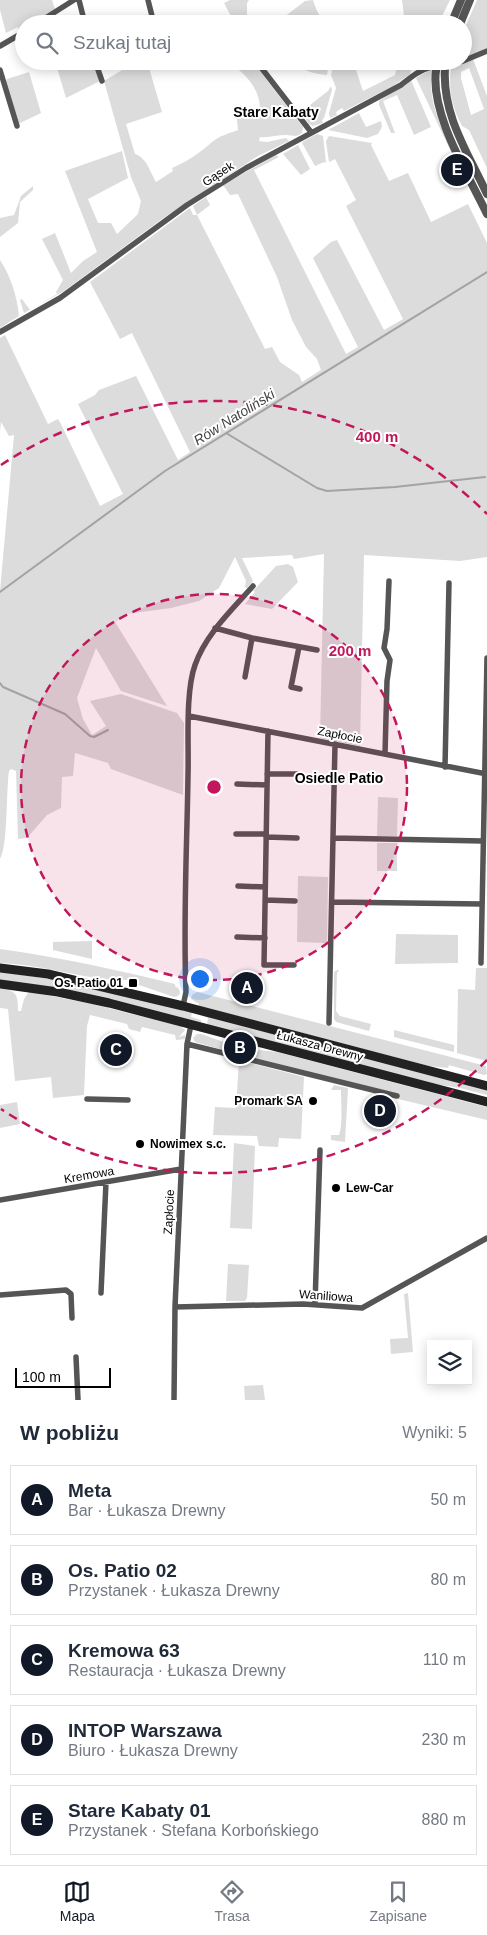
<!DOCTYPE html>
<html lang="pl">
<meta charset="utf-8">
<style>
:root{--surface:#fff;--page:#f6f6f7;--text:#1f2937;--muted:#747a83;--line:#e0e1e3;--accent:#111827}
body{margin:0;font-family:Arial,sans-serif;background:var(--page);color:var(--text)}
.controls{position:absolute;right:15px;bottom:15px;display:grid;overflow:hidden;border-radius:0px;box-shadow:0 2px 12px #0003}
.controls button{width:45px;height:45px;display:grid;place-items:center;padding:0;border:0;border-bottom:1px solid var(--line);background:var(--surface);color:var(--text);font:25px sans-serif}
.scale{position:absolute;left:15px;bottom:12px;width:96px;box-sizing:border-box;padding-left:5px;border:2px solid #000;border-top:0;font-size:14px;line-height:18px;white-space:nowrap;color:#000;-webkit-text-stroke:4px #fff;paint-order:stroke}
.you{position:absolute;left:199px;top:978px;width:18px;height:18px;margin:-12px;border:4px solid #fff;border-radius:50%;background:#1a73e8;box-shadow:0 0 0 8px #1a73e833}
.badge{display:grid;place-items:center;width:32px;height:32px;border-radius:50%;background:var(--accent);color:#fff;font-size:16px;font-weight:700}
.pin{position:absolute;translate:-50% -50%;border:2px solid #fff;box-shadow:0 1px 5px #0006}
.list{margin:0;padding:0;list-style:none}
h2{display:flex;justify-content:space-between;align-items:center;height:65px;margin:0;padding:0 20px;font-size:21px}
h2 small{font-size:16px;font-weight:400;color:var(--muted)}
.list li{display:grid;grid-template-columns:32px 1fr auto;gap:15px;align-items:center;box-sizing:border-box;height:70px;margin:0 10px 10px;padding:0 10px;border:1px solid var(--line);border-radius:0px}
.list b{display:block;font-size:19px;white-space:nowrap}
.list p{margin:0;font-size:16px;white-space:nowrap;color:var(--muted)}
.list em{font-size:16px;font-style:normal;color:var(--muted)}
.icon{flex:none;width:28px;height:28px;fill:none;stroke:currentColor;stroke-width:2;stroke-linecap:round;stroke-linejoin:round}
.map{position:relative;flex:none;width:487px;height:1400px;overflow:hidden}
.search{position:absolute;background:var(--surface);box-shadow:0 2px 12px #0003;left:15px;right:15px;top:15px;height:55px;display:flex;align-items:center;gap:12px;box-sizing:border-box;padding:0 18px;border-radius:28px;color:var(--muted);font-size:19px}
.sheet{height:465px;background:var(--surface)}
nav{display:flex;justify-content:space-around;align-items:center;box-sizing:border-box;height:70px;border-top:1px solid var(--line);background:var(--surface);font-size:14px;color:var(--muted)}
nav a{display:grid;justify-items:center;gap:2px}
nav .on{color:var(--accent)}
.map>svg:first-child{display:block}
.green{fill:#dcdcdc;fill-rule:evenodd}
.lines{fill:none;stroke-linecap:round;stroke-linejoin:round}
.stream{stroke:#a3a3a3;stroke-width:2}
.minor{stroke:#555;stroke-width:5.5}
.tertiary{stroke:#555;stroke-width:8}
.secondary{stroke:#222;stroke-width:9}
.tertiary-bridge{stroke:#555;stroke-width:8}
.ring{fill:none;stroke:#c2185b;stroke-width:2.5;stroke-dasharray:9 6}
.poi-dot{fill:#000;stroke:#fff;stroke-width:2}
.labels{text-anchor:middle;stroke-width:4;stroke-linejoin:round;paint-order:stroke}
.street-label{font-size:12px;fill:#000;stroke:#fff}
.poi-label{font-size:12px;font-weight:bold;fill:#000;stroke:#fff;text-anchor:end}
.neighbourhood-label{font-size:14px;font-weight:bold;fill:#000;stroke:#fff}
.water-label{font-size:14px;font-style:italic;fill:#444;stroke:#fff}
.centre{fill:#c2185b;stroke:#fff;stroke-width:2.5}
.ring-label{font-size:15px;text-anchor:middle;font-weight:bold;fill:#c2185b;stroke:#fff;stroke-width:4;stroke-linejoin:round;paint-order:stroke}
</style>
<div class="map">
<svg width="487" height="1400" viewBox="0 0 487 1400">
<rect width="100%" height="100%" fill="#fff"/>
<!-- green -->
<path class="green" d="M0,0H52L55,9L32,24H24V29L19,31L18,27L6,33L0,10Z
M230,0H249L247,3V18L252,24H235L224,3Z
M313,0C320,21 323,24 346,18L347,24H275L305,1Z
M402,0H450L438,24H405Z
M477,0H487V48L463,58V32Z
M473,59L487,96V168L469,130L462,126C452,107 448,89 451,68ZM469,68L484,109L471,115L461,78V72Z
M55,61H94L100,81L66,98Z
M137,61H147L162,112L126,124L135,154C147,158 150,172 156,182L173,171L172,168C187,162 201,152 212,142C219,136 230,133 238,130L236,110L250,112L260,109C260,87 242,69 224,61H252L303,127L302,133C296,138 293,135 286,135C277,135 269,138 260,137L259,141L267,142L286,138L289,141L258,156L162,219L64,291L24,313L20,300L22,299L30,310L57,294L56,292L63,280L42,239L55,233L71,273L83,261L97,252L65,171L122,151L128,178L88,199L98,223H111L117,234L138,214L141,201L131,177L104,81Z
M297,61H332L328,69L327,75C317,74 301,72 297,61Z
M340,61H347L354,64L363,91L395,75L398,61H413L410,74L393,86L344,111L342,108L336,112L337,115L330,118L329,113L336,88L331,75L332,70Z
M432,69C427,107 443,126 455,160L416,78Z
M29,72L41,113L18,124L5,83L7,79Z
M411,80L431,127L414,135L397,95L383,101L395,133H391L379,105V101Z
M331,86L332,90L324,118L322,120L323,123L313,126L309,124L301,112L328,91Z
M359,113L366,127L381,121L382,127L378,134L367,138L328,130Z
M317,134L323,136L326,163L324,162L315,166L302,143L304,141Z
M329,136L372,143L371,145L389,181L408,173L431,222L468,204L487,243V557L460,561L364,555L360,746L320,738L324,554L294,559L292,555L242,558L253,581L247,588L245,587L246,581L235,557L219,588L199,601L171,608L126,614L115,622L167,706L121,691L96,648L77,698L83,719L92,735L106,726L90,701L121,694L177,713L184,723L183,795L111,769L108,763L75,753L73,776L62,777L61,808L47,815L27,838L18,839L16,771L11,769L9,771C6,791 8,846 0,859V591L14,435L9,436L1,422L0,432V338L5,335L48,424L58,419L61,424L100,506L123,494L78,404L95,395L99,390L136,376L178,460L190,452L132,333L120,339L90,282L190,208L193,215H197L193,206L206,197L210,205L197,215L265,349L272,347L280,362L299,375L302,382L321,370L317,359L306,347L292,320L277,277L238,194L230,195L223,185L276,155L279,157L254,170L346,354L358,347L313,258L331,242L337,240L384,330L403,319L346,206L356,200L335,159L329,162L326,141Z
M298,145L310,169L301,175L283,154Z
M33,186V190L20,202L18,223L0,237V218L14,215L21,196Z
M0,260C11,277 17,296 19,316L0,328Z
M288,564L293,567L298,582L272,609L245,604L255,592L253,591L276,566Z
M378,797L398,798L397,836H377Z
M377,843H397V871H377Z
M298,876L328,877L327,943L297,942Z
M396,934L458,935V963L395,964Z
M92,941V959L53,950V942Z
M0,949C60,957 117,970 175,984V986L179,989L180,993L178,996L174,997L136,984V982L115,978L114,980C76,977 38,964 0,963Z
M476,968H487V1061L457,1053L458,989L475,990Z
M337,970H339L337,973L336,1011L340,1016L371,1024L369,1031L336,1022L334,1019V972Z
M0,972L50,979L192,1012L191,1017L201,1020V1023L50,987L0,980Z
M0,989C17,990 18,995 18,1011H21L24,999L28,993L31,992L92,1004L180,1026L185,1030L179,1037L185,1035V1039L176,1040L175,1035L142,1027L140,1032L129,1029L127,1024L90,1015L87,1026L84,1095L53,1098L51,1077L15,1081L8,1009L0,1008Z
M197,992L486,1066L487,1074L484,1075L449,1065L448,1068L429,1066L199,1006V1004L191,999L192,995Z
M198,1014L487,1090V1095L460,1088L428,1083L207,1025L208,1018Z
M394,1030L454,1045V1052L394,1037Z
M197,1034H201L235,1046L234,1053L195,1042L193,1038Z
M237,1048L258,1052L259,1050L277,1052L487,1107V1120L398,1099L399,1094L236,1053Z
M239,1060L304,1077L301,1139L279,1138L278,1147L259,1146L257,1136L213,1135L215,1107L236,1108Z
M334,1085L348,1088L345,1142L331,1140V1135H339C343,1125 341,1101 341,1090H331Z
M17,1102L20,1124L0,1128V1105Z
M234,1143L255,1146L252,1229L230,1228Z
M228,1264L249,1265L247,1298L245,1301H226Z
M408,1293L413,1352L391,1354L390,1339L408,1338L404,1294Z
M263,1385L265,1400H245L244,1386Z"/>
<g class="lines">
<!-- stream -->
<path class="stream" d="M226,433L317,488L327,491L395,487L485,477
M0,592L165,471L487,272
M0,683L3,687L65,714L90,736L94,737L108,730"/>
<!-- minor -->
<path class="minor" d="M79,0L85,24
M148,0L154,24
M36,24L74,0
M0,46L24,32
M95,61L102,81
M256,61L311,132
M463,61L487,51
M0,70L17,126
M0,332L60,298L187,205L246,168L401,85C410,78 419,70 431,67C442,64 452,65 463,61
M215,628L252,638L317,650
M299,647L291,687L300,689
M245,677L252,638
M189,716L487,774
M268,731L264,965H294
M385,754L387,681L390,660L384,648L387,629L389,581
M445,767L449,583
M267,774H298
M237,784L267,785
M236,834H266
M266,837L297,838
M333,838L483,841
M238,886L265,887
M265,900L295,901
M332,902L482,904
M237,937L265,938
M481,963L487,658
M183,1006L186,992C183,920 187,847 188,775C189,745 185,693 195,665C206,634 231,611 253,586
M329,1023L335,744
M187,1044L397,1096
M87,1099L128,1100
M0,1200L181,1169
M101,1293L106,1182
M0,1295L66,1290L71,1294L72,1318
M315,1304L320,1150
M175,1307L303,1304L362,1308L487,1238
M76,1357L78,1400
M174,1400L175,1307L187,1044L191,1025"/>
<!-- tertiary -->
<path class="tertiary" d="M451,24L461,0
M460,24L470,0
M445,68C442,115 468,153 487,194
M436,70C430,114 468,174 487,214"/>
<!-- secondary -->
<path class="secondary" d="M0,968L48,974L183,1006L487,1086
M0,984L58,992L109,1003L487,1102"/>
<!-- tertiary-bridge -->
<path class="tertiary-bridge" d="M445,68L446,61
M436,70L438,61"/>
</g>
<!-- distance rings -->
<circle cx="214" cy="787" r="193" fill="#c2185b" fill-opacity=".12"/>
<g class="ring">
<circle cx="214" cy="787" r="193"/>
<path d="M487 1060A386 386 0 0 1 1 1109M1 465A386 386 0 0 1 487 514"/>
</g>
<!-- markers -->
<g class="poi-dot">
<rect x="128" y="978" width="10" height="10" rx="2.5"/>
<circle cx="313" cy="1101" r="5"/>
<circle cx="140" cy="1144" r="5"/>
<circle cx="336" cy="1188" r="5"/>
</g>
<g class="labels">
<!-- street labels -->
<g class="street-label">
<text transform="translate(218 174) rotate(-33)" y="4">Gąsek</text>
<text transform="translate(340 735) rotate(11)" y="4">Zapłocie</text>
<text transform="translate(320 1046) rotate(15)" y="4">Łukasza Drewny</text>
<text transform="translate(89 1175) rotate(-10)" y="4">Kremowa</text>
<text transform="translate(169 1212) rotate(-87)" y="4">Zapłocie</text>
<text transform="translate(326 1296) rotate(4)" y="4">Waniliowa</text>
</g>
<!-- poi labels -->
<g class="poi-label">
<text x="123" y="987">Os. Patio 01</text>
<text x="303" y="1105">Promark SA</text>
<text x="150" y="1148" text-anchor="start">Nowimex s.c.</text>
<text x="346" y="1192" text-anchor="start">Lew-Car</text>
</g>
<!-- neighbourhood labels -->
<g class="neighbourhood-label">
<text x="276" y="117">Stare Kabaty</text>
<text x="339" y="783">Osiedle Patio</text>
</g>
<!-- water labels -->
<g class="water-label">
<text transform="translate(234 417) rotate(-32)" y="5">Rów Natoliński</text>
</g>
</g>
<circle cx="214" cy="787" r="8" class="centre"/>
<g class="ring-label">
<text x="377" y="442">400 m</text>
<text x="350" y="656">200 m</text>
</g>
</svg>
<div class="controls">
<button><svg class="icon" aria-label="layers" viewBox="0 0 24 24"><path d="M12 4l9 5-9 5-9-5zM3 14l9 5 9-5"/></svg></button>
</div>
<div class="scale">100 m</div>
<div class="you"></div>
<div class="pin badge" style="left:247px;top:988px">A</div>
<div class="pin badge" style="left:240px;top:1048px">B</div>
<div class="pin badge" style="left:116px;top:1050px">C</div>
<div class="pin badge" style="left:380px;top:1111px">D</div>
<div class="pin badge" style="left:457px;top:170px">E</div>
<div class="search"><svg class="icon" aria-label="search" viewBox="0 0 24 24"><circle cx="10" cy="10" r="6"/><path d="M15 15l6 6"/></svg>Szukaj tutaj</div>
</div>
<section class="sheet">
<h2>W pobliżu<small>Wyniki: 5</small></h2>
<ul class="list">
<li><span class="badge">A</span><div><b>Meta</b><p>Bar · Łukasza Drewny</p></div><em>50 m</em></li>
<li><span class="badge">B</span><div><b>Os. Patio 02</b><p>Przystanek · Łukasza Drewny</p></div><em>80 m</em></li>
<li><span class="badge">C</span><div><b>Kremowa 63</b><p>Restauracja · Łukasza Drewny</p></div><em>110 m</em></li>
<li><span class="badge">D</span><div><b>INTOP Warszawa</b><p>Biuro · Łukasza Drewny</p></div><em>230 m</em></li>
<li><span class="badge">E</span><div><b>Stare Kabaty 01</b><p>Przystanek · Stefana Korbońskiego</p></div><em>880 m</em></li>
</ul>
</section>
<nav>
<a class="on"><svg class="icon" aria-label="map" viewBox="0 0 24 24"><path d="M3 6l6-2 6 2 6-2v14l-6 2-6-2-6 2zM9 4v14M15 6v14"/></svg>Mapa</a>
<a><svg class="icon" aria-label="directions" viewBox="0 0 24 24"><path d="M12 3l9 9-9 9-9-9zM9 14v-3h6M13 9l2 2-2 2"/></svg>Trasa</a>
<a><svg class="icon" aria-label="saved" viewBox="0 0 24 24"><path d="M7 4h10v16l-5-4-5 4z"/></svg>Zapisane</a>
</nav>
